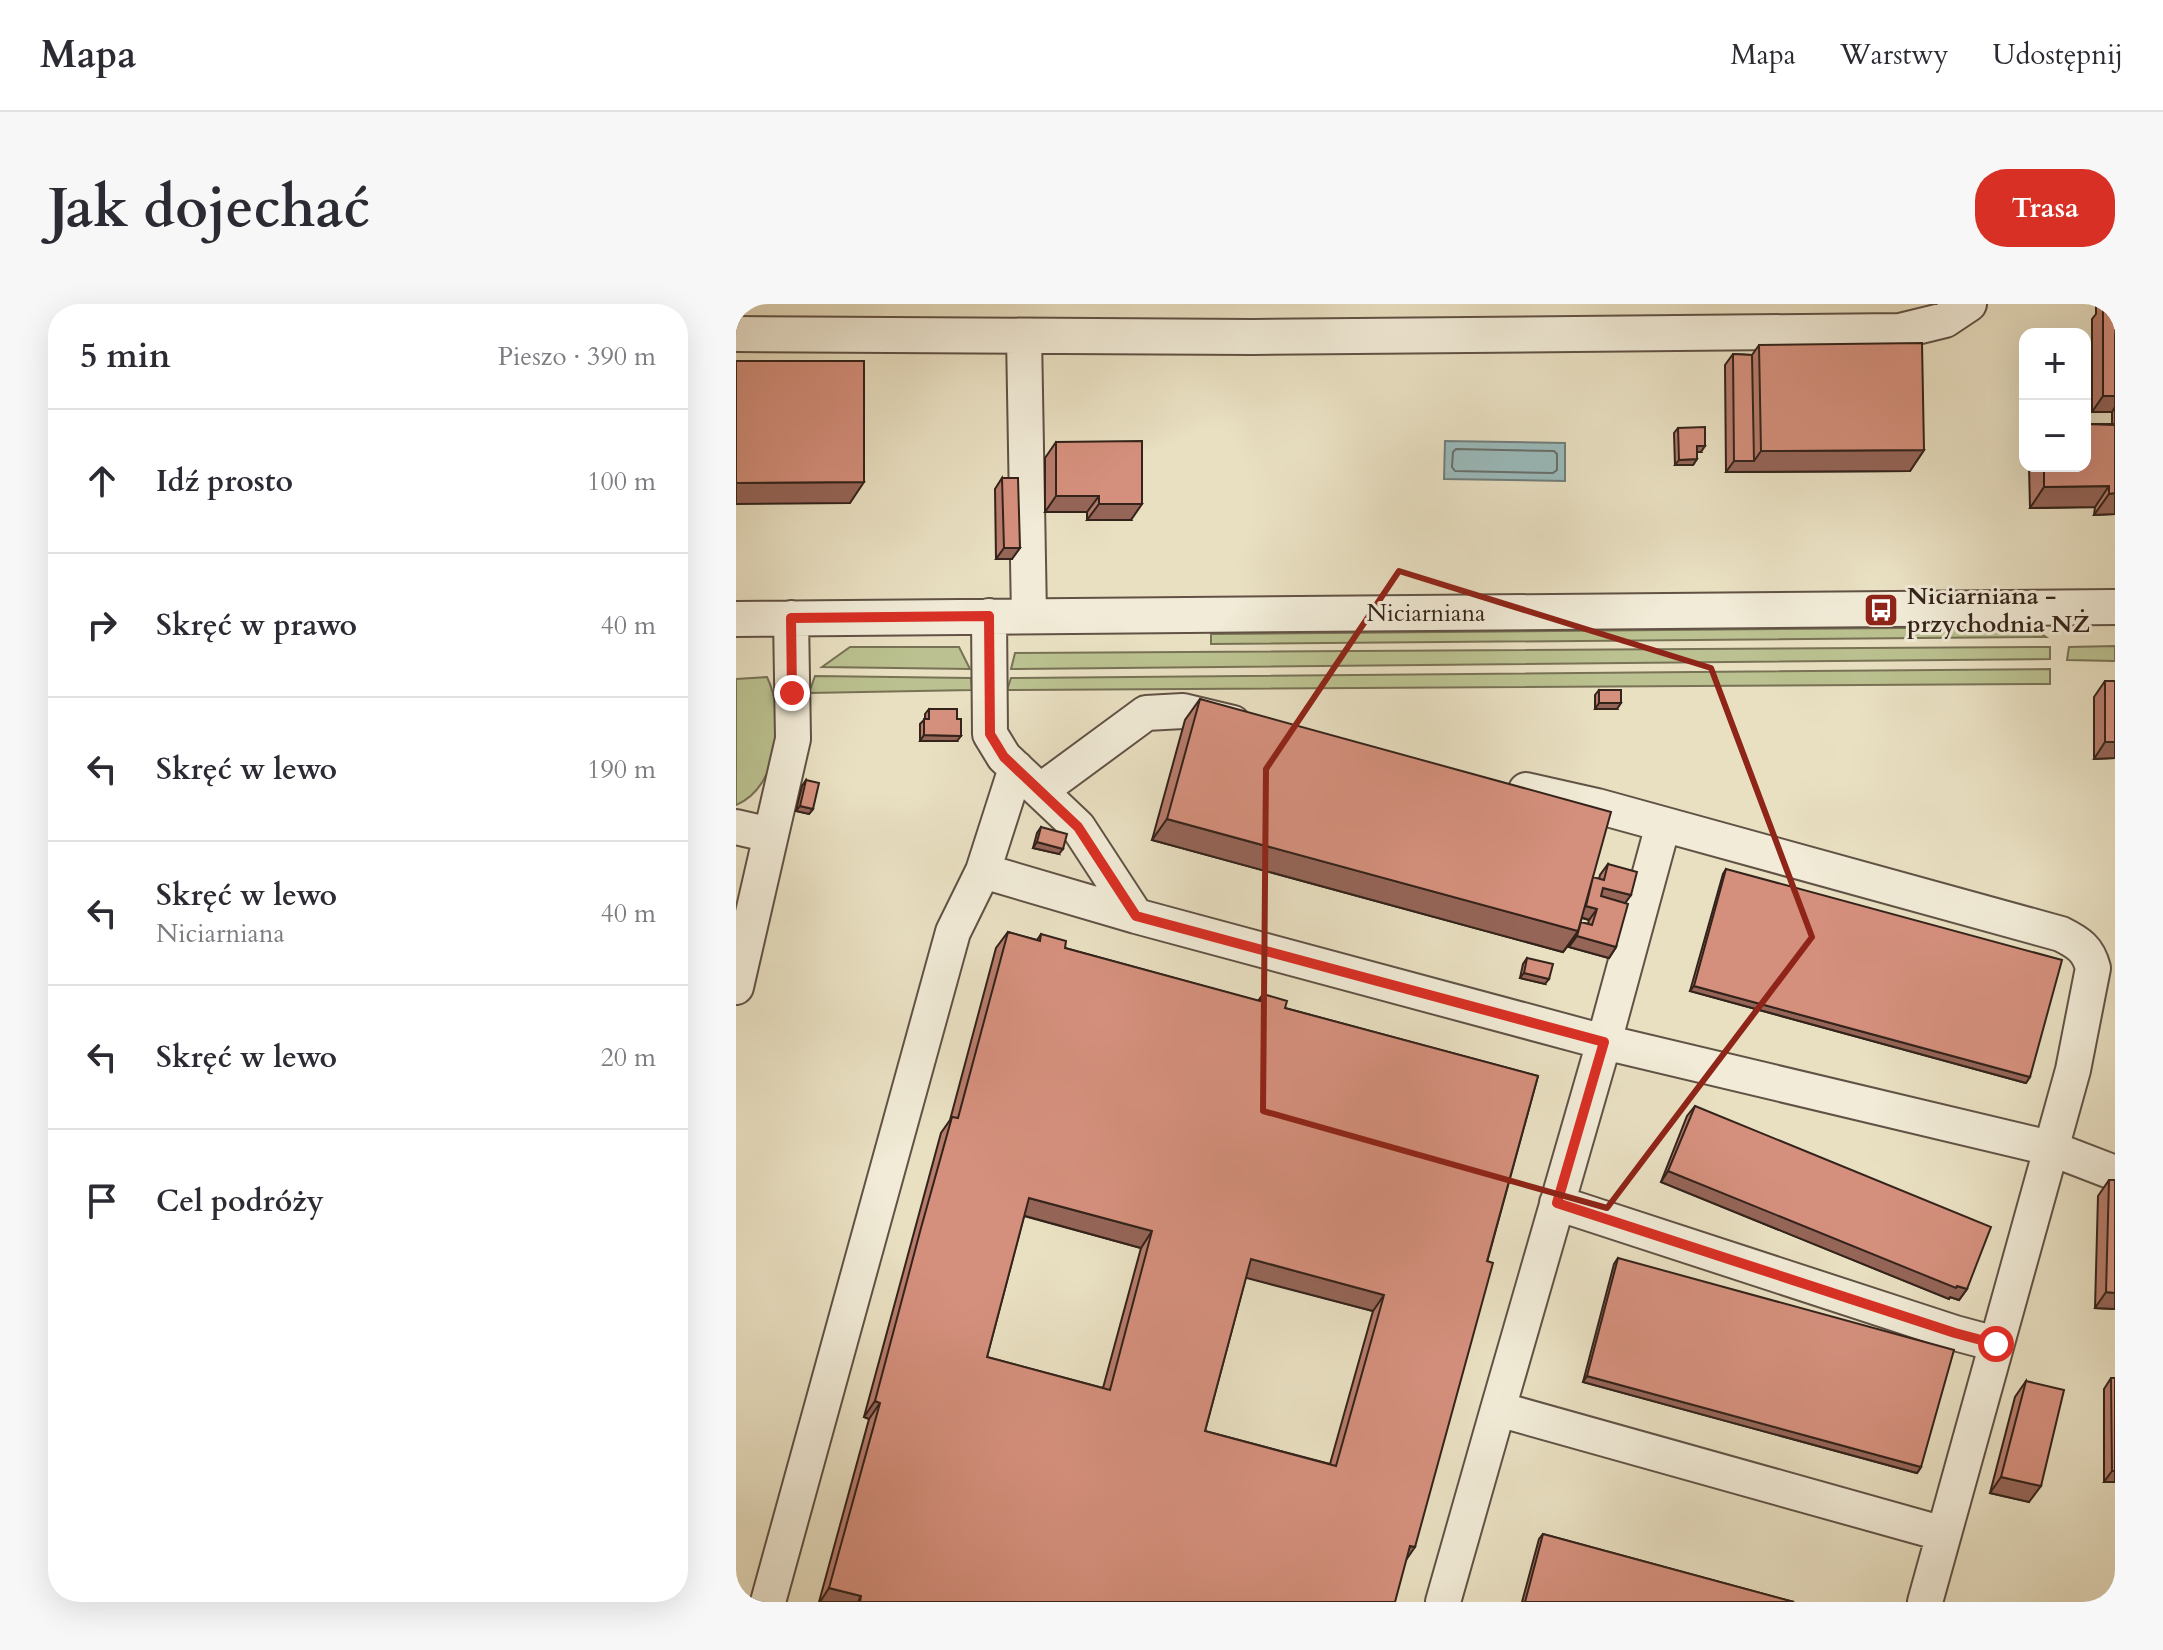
<!DOCTYPE html>
<html lang="pl">
<meta charset="utf-8">
<style>
:root{--surface:#fff;--page:#f7f7f7;--text:#2b2b33;--muted:#7c7c81;--line:#e1e1e2;--accent:#d93025}
body{margin:0;font-family:Cardo,serif;background:var(--page);color:var(--text)}
.controls{position:absolute;right:24px;top:24px;display:grid;overflow:hidden;border-radius:16px;box-shadow:0 8px 32px #0002}
.controls button{width:72px;height:72px;display:grid;place-items:center;padding:0;border:0;border-bottom:2px solid var(--line);background:var(--surface);color:var(--text);font:40px sans-serif}
.stop{position:absolute;width:24px;height:24px;margin:-18px;border:6px solid #d93025;border-radius:50%;background:#fff}
.stop.end{background:#d93025;border-color:#fff;box-shadow:0 2px 8px #0008}
.list{margin:0;padding:0;list-style:none}
h2{display:flex;justify-content:space-between;align-items:center;height:104px;margin:0;padding:0 32px;font-size:34px}
h2 small{font-size:26px;font-weight:400;color:var(--muted)}
.list li{display:grid;grid-template-columns:52px 1fr auto;gap:24px;align-items:center;box-sizing:border-box;height:144px;padding:0 32px;border-top:2px solid var(--line)}
.list b{display:block;font-size:30px;white-space:nowrap}
.list p{margin:0;font-size:26px;white-space:nowrap;color:var(--muted)}
.list em{font-size:26px;font-style:normal;color:var(--muted)}
.icon{flex:none;width:44px;height:44px;fill:none;stroke:currentColor;stroke-width:2;stroke-linecap:round;stroke-linejoin:round}
.map{position:relative;flex:none;width:1379px;height:1298px;overflow:hidden;border-radius:32px}
header{display:flex;align-items:center;gap:48px;box-sizing:border-box;height:112px;padding:0 40px;background:var(--surface);border-bottom:2px solid var(--line)}
header strong{font-size:38px}
nav{display:flex;gap:44px;margin-inline-start:auto;font-size:28px}
.intro{display:flex;align-items:center;justify-content:space-between;box-sizing:border-box;height:192px;padding:0 48px}
h1{margin:0;font-size:56px}
.button{padding:20px 36px;border-radius:32px;background:var(--accent);color:#fff;font-size:28px;font-weight:700}
main{display:flex;gap:48px;padding:0 48px}
aside{flex:1;background:var(--surface);border-radius:32px;box-shadow:0 8px 32px #0002}
.map>svg:first-child{display:block}
.green{fill:#bbc190;stroke:#787256;stroke-width:2}
.water{fill:#9abbbc;stroke:#717e7c;stroke-width:2}
.lines{fill:none;stroke-linecap:round;stroke-linejoin:round}
.shore{stroke:#676f6c;stroke-width:2}
.minor-casing{stroke:#615245;stroke-width:38}
.minor{stroke:#f1ebd7;stroke-width:34}
.wall{fill:#b77c6c;stroke:#34231b;stroke-width:2;fill-rule:evenodd}
.shaded-wall{fill:#956558;stroke:#34231b;stroke-width:2}
.building{fill:#d5907d;stroke:#34231b;stroke-width:2;fill-rule:evenodd}
.route{stroke:#d93025;stroke-width:10}
.marked{fill:none;stroke:#8f2418;stroke-width:6;stroke-linejoin:round}
.labels{text-anchor:middle;stroke-width:6;stroke-linejoin:round;paint-order:stroke}
.poi-label{font-size:24px;font-weight:bold;fill:#34231b;stroke:#f1ebd7;text-anchor:start}
.street-label{font-size:24px;fill:#34231b;stroke:#f1ebd7}
</style>
<header>
<strong>Mapa</strong>
<nav><a>Mapa</a><a>Warstwy</a><a>Udostępnij</a></nav>
</header>
<div class="intro"><h1>Jak dojechać</h1><a class="button">Trasa</a></div>
<main>
<aside>
<h2>5 min<small>Pieszo · 390 m</small></h2>
<ul class="list">
<li><svg class="icon" aria-label="ahead" viewBox="0 0 24 24"><path d="M12 20V5M6 11l6-6 6 6"/></svg><div><b>Idź prosto</b></div><em>100 m</em></li>
<li><svg class="icon" aria-label="right" viewBox="0 0 24 24"><path d="M7 20v-9h11M14 6l5 5-5 5"/></svg><div><b>Skręć w prawo</b></div><em>40 m</em></li>
<li><svg class="icon" aria-label="left" viewBox="0 0 24 24"><path d="M17 20v-9H6M10 6l-5 5 5 5"/></svg><div><b>Skręć w lewo</b></div><em>190 m</em></li>
<li><svg class="icon" aria-label="left" viewBox="0 0 24 24"><path d="M17 20v-9H6M10 6l-5 5 5 5"/></svg><div><b>Skręć w lewo</b><p>Niciarniana</p></div><em>40 m</em></li>
<li><svg class="icon" aria-label="left" viewBox="0 0 24 24"><path d="M17 20v-9H6M10 6l-5 5 5 5"/></svg><div><b>Skręć w lewo</b></div><em>20 m</em></li>
<li><svg class="icon" aria-label="arrive" viewBox="0 0 24 24"><path d="M6 21V4h12l-3 4 3 4H6"/></svg><div><b>Cel podróży</b></div></li>
</ul>
</aside>
<div class="map">
<svg width="1379" height="1298" viewBox="0 0 1379 1298">
<rect width="100%" height="100%" fill="#e9e0c2"/>
<filter id="stains"><feTurbulence type="fractalNoise" baseFrequency=".0025" numOctaves="4"/><feColorMatrix values="0 0 0 0 .2 0 0 0 0 .09 0 0 0 0 .02 0 0 0 .5 -.17"/></filter>
<radialGradient id="worn" r=".72"><stop offset=".6" stop-color="#630" stop-opacity="0"/><stop offset="1" stop-color="#630" stop-opacity=".3"/></radialGradient>
<!-- green -->
<path class="green" d="M1288,323L1298,325L1310,333L475,340V330Z
M1379,342V357L1331,356L1333,343Z
M114,343H223L234,365L86,363Z
M1314,343V355L275,365L279,349Z
M1314,365V380L271,386L275,374Z
M79,372L235,374L236,386L73,389Z
M31,373C49,410 44,483 0,501V375Z"/>
<!-- water -->
<path class="water" d="M709,137L829,139V177L708,175Z"/>
<g class="lines">
<!-- shore -->
<path class="shore" d="M720,145L818,147L821,150V166L817,169L719,167L716,163L717,148Z"/>
<!-- minor casing -->
<g class="minor-casing">
<path id="minor" d="M0,30L517,33L1164,27L1209,16L1233,0
M288,32L293,312
M253,312L254,430L268,453L342,523L400,612L868,738L1314,844L1379,869
M0,315L1379,303
M280,464L247,567L400,612
M790,486L861,502L1325,630C1343,639 1352,645 1357,664L1337,766L1189,1298
M304,487L410,409L447,407L497,419
M927,521L868,738L762,1105L1208,1230
M0,523L35,531
M0,683L57,435L55,314
M821,899L1219,1029L1260,1040
M32,1298L217,628L247,567
M707,1298L762,1105"/>
</g>
<!-- minor -->
<use href="#minor" class="minor"/>
</g>
<!-- wall -->
<path class="wall" d="M1360,0H1379V210L1358,211L1359,203L1294,204L1293,162H1349L1376,120V108H1356V15L1360,10Z
M1023,41L1188,146L1174,167L990,168L989,61L997,50L1016,51Z
M942,124L965,148H961V155L957,161H939L938,129Z
M320,138L395,216H351V208H309V154Z
M266,174L276,255H260L259,185Z
M1369,377H1379V454L1358,455V393Z
M863,386L881,405H859V391Z
M464,395L856,575H863L864,571L872,560L889,599L880,643L873,654L833,643L835,638L827,648L416,536L449,416ZM846,614L853,616L852,620L844,619Z
M193,405L221,437H184V420L189,415V410Z
M70,476L77,505L73,510L60,507L66,482Z
M305,523L323,550L297,544L301,529Z
M990,565L1290,779L954,687L987,570Z
M272,628L301,636L305,630L329,644L522,697L527,690L549,704L802,772L658,1298H83L133,1115L128,1113L205,829L214,816L260,644ZM288,912L405,944L367,1084L251,1053ZM510,973L637,1007L594,1160L469,1127Z
M791,654L809,680L784,674L787,660Z
M959,802L1231,985L1223,996L1214,993L1213,995L925,878L951,812Z
M1373,876H1379V1005L1359,1004L1362,892Z
M882,954L1185,1163L1181,1169L847,1078L878,960Z
M1375,1074H1379V1178H1368V1085Z
M1290,1077L1293,1198L1254,1189L1279,1093Z
M807,1230L1058,1298H786L803,1235Z"/>
<!-- shaded-wall -->
<path class="shaded-wall" d="M1367,92H1379V103L1376,108H1356Z
M961,142H969L965,148H958Z
M1188,146L1174,167L990,168L998,157H1018L1025,147Z
M961,155L957,161H939L943,156Z
M128,178L114,199L0,200V179Z
M1373,182L1359,203L1294,204L1308,183Z
M1379,189V210L1358,211L1373,190Z
M320,192H363L351,208H309Z
M363,200H406L395,216H351Z
M268,244H284L276,255H260Z
M863,399H885L881,405H859Z
M188,431L225,432L221,437H184Z
M1369,438H1379V454L1358,455Z
M64,502L77,505L73,510L60,507Z
M431,515L842,627L827,648L416,536Z
M301,538L327,545L323,550L297,544Z
M867,584L895,591L887,602L860,595Z
M850,602L861,605L853,616L842,612Z
M841,632L880,643L873,654L833,643Z
M788,669L813,675L809,680L784,674Z
M958,682L1294,773L1290,779L954,687Z
M932,867L1221,982L1231,985L1223,996L1214,993L1213,995L925,878Z
M293,894L416,927L405,944L282,910Z
M515,955L648,991L637,1007L503,972Z
M1370,988L1379,989V1005L1359,1004Z
M851,1072L1185,1163L1181,1169L847,1078Z
M139,1097L144,1099L133,1115L128,1113Z
M1376,1167H1379V1178H1368Z
M1265,1173L1305,1182L1293,1198L1254,1189Z
M674,1242L679,1243L668,1259Z
M93,1284L125,1292L122,1298H84Z"/>
<!-- building -->
<path class="building" d="M1367,0H1379V92H1367Z
M1186,39L1188,146L1025,147L1023,41Z
M997,50L1016,51L1018,157H998Z
M0,57H128V178L0,179Z
M1349,120L1379,121V189L1373,190V182L1308,183V162H1349Z
M1351,120H1379V121Z
M969,123V142H961V155L943,156L942,124Z
M406,137V200H363V192H320V138Z
M266,174H282L284,244H268Z
M1369,377H1379V438H1369Z
M863,386H885V399H863Z
M464,395L875,508L842,627L431,515Z
M193,405H221V415H225V432L188,431V415H193Z
M70,476L83,479L77,505L64,502Z
M305,523L331,530L327,545L301,538Z
M872,560L901,568L895,591L867,584L865,592L892,600L880,643L841,632L845,618L856,621L861,605L850,602L857,573L868,576Z
M990,565L1326,656L1294,773L958,682Z
M272,628L304,637L305,630L330,637L329,644L524,697L527,690L551,697L549,704L802,772L751,957L757,959L679,1243L674,1242L659,1298H124L125,1292L93,1284L144,1099L139,1097L185,924L216,813L222,814ZM293,894L416,927L374,1086L251,1053ZM515,955L648,991L600,1162L469,1127Z
M791,654L817,660L813,675L788,669Z
M959,802L1255,923L1231,985L1221,982L1220,984L932,867Z
M1373,876H1379V989L1370,988Z
M882,954L1218,1046L1185,1163L851,1072Z
M1375,1074H1379V1167H1376Z
M1290,1077L1328,1086L1305,1182L1265,1173Z
M807,1230L1058,1298H789Z"/>
<g class="lines">
<!-- route -->
<path class="route" d="M56,389L55,314L253,312L254,430L268,453L342,523L400,612L868,738L821,899L1219,1029L1260,1040"/>
</g>
<!-- marked area -->
<path class="marked" d="M663,267L975,364L1076,633L871,904L527,807L530,465Z"/>
<!-- icons -->
<defs>
<g id="bus-square" transform="scale(1.8)"><rect x="-9" y="-9" width="18" height="18" rx="4" fill="#8f2418" stroke="#f1ebd7"/><path d="M-5-6H5V4H4V6H2V4H-2V6H-4V4H-5ZM-3.5-4V0h7V-4ZM-3.5 1.2v1.5H-2V1.2ZM2 1.2v1.5H3.5V1.2Z" fill="#fff"/></g>
</defs>
<g fill-rule="evenodd">
<use href="#bus-square" x="1145" y="306"/>
</g>
<g class="labels">
<!-- poi labels -->
<g class="poi-label">
<text x="1171" y="300">Niciarniana -<tspan x="1171" dy="28">przychodnia NŻ</tspan></text>
</g>
<!-- street labels -->
<g class="street-label">
<text x="690" y="317">Niciarniana</text>
</g>
</g>
<rect width="100%" height="100%" filter="url(#stains)"/>
<rect width="100%" height="100%" fill="url(#worn)"/>
</svg>
<div class="controls">
<button>+</button>
<button>−</button>
</div>
<div class="stop" style="left:1260px;top:1040px"></div>
<div class="stop end" style="left:56px;top:389px"></div>
</div>
</main>
